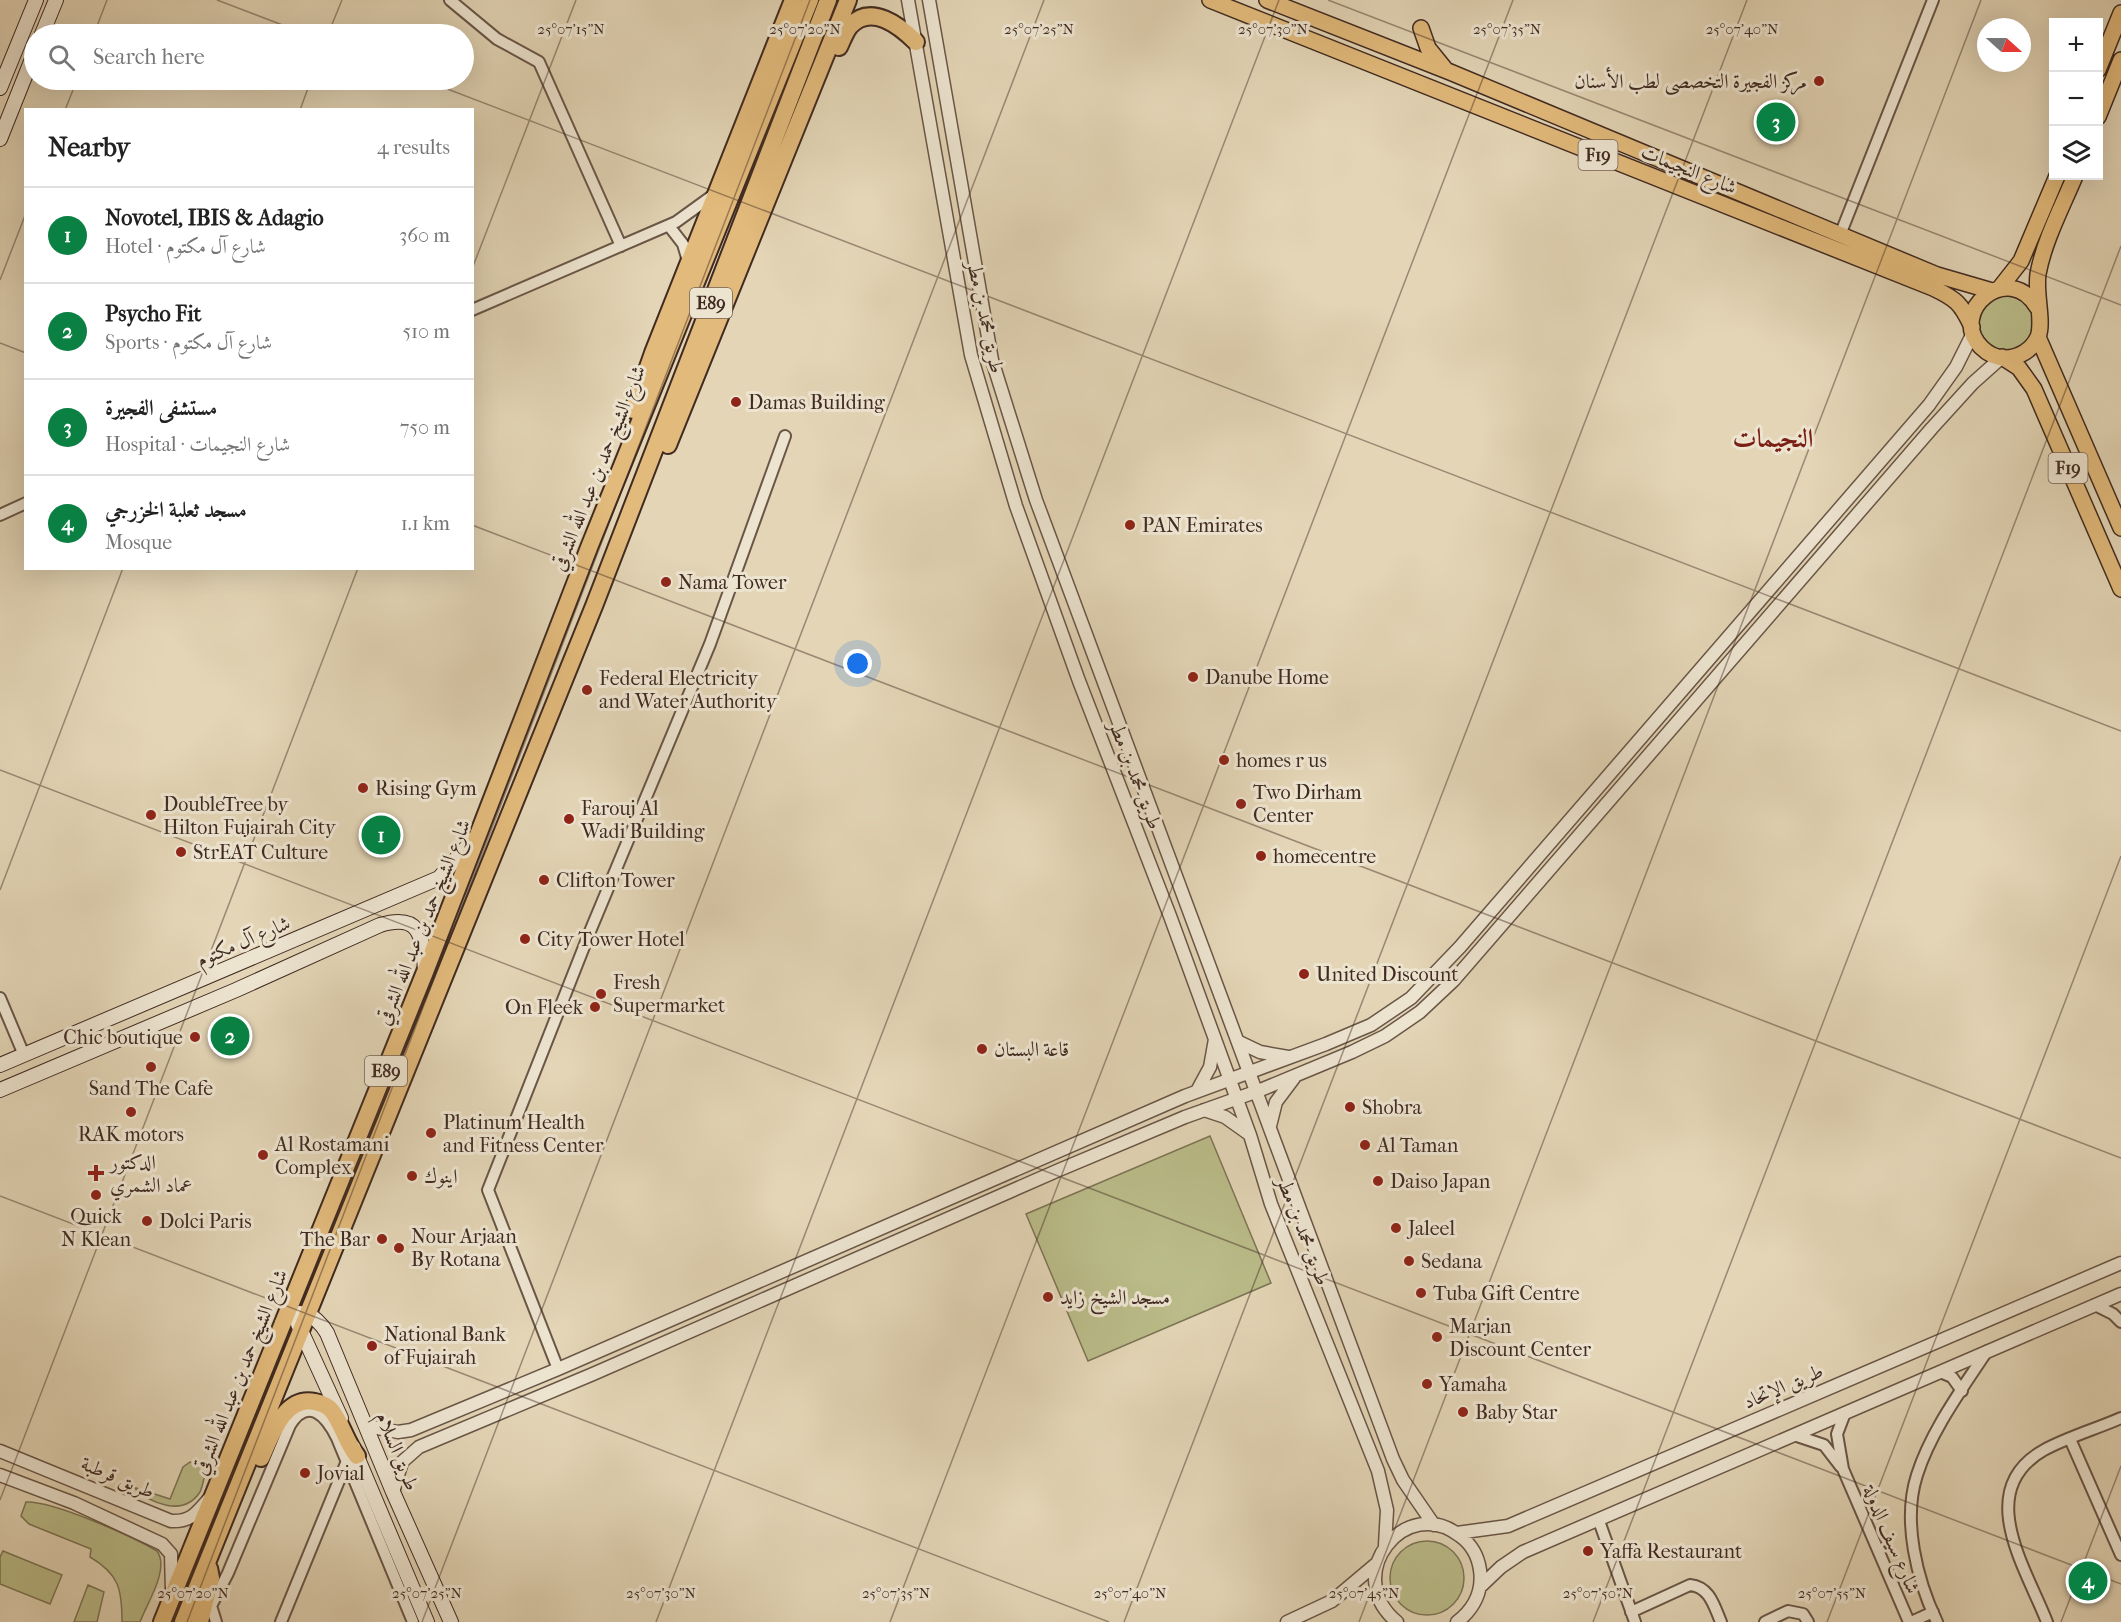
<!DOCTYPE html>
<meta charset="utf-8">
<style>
:root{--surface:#fff;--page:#f2f2f2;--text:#222;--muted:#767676;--line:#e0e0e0;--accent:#0b8043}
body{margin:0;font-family:"IM FELL French Canon",Amiri,serif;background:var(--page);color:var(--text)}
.controls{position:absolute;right:18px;top:18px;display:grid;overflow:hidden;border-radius:0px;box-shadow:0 6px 24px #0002}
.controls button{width:54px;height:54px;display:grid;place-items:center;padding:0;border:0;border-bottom:2px solid var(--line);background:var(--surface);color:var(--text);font:30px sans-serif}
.compass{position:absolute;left:1977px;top:18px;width:54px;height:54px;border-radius:50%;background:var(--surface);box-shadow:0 6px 24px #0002;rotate:111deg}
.you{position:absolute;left:858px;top:664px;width:21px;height:21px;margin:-15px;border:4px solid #fff;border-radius:50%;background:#1a73e8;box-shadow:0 0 0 9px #1a73e833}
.badge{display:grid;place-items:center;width:39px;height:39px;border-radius:50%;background:var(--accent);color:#fff;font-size:20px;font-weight:700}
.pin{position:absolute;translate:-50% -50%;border:3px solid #fff;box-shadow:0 2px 6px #0006}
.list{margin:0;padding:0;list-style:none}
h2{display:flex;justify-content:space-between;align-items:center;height:78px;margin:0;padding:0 24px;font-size:26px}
h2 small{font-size:20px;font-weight:400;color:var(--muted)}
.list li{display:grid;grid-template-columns:39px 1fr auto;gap:18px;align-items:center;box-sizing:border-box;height:96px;padding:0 24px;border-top:2px solid var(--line)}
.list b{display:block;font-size:22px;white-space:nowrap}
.list p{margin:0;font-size:20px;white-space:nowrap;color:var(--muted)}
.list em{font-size:20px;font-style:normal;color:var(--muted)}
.icon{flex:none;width:33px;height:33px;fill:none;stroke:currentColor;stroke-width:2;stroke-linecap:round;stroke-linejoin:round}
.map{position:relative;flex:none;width:2121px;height:1622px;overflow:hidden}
.search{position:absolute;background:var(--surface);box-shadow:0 6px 24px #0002;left:24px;top:24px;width:450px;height:66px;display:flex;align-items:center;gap:15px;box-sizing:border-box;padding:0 21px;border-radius:33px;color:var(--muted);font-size:22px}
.panel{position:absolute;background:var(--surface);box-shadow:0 6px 24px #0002;left:24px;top:108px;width:450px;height:462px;border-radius:0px}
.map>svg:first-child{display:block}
.green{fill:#babc89;stroke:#7d7456;stroke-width:1.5}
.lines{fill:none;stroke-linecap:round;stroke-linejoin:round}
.minor-casing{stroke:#695647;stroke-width:14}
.tertiary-casing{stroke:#695647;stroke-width:15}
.secondary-casing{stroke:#402b22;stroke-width:16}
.primary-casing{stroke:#402b22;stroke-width:18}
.trunk-casing{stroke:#402b22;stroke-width:20}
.minor{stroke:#ede4d0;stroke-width:10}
.tertiary{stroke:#ede4d0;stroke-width:12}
.secondary{stroke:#ede4d0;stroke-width:14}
.primary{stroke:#e2ba7b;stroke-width:15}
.trunk{stroke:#e2ba7b;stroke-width:16}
.ticks{fill:none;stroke:#402b22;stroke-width:1.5;stroke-opacity:0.45}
.poi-dot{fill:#8f2418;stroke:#ede4d0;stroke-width:2}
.labels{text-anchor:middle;stroke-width:6;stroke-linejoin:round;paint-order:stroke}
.shield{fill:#ede4d0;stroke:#746256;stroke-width:1.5}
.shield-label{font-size:18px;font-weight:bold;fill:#402b22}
.poi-label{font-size:20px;fill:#402b22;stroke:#ede4d0;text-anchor:start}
.street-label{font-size:20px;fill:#402b22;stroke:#ede4d0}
.district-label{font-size:26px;font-weight:bold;fill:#7a1f14;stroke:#ede4d0}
.ticks-label{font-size:15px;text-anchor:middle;fill:#402b22;stroke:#ede4d0;stroke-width:6;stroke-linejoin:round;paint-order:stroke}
</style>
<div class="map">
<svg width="2121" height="1622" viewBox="0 0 2121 1622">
<rect width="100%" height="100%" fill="#e3d5b6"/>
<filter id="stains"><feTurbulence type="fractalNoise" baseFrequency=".00333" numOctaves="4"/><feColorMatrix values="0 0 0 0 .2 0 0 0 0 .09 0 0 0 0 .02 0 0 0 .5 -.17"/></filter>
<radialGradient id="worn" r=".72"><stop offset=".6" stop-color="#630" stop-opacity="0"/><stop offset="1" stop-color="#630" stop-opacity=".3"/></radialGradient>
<!-- green -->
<path class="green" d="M1978 324a28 28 0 1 1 56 0a28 28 0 1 1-56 0Z
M1210,1136L1271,1283L1088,1361L1026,1214Z
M190,1462L207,1469C204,1475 203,1486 200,1492C183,1518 150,1503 133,1487L170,1499L183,1467Z
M26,1502C54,1501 131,1536 157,1551C170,1569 147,1603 140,1622H122C122,1589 119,1574 90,1557L91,1549L29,1524L21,1516Z
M1390 1578a37 37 0 1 1 74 0a37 37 0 1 1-74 0Z
M3,1551L62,1575L50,1604L0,1584V1557Z
M88,1585L104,1592L97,1622H74Z"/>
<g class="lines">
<!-- minor casing -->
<g class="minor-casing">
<path id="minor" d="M450,0L497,39L539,62L621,246
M669,226L683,244L688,261
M1840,235L1933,0
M472,310L676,222L712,196
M0,515L26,503
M0,998L24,1055
M2095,1305L2113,1314L2121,1322
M558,1369L488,1190L591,929L710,644L785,436
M1940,1372L1952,1377L1962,1391
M1845,1413L1837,1434L1843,1469L1909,1622
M1794,1435L1824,1445L1841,1467
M2070,1439L2121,1555
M1599,1521L1635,1622
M209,1599L216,1622
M211,1606L228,1573L290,1425C308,1396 326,1416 337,1438L413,1622
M1631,1612L1690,1585C1710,1587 1714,1606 1721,1622
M281,1622L347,1461
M1765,1622L1788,1611L1803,1614L1808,1622
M1911,1622L1933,1612
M1937,1622C1917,1580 1902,1521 1917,1475C1931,1431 1962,1389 1987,1351
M2047,1622C2026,1568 1973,1490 2044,1450C2068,1437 2096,1429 2121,1418"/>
</g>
<!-- tertiary casing -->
<g class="tertiary-casing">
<path id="tertiary" d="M908,0L971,355L1016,506L1079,681L1170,916L1250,1135L1271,1204L1378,1471L1387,1510L1385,1545
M929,0L992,360L1036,500L1393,1459L1403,1480L1434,1525
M1239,1042L1260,1052L1288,1057
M1197,1091L1210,1067L1215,1039
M1204,1110L1225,1117L1249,1134
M1270,1126L1276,1102L1294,1078
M367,1426L398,1432L411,1430L558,1369L1185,1096L1326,1044L1371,1025L1411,998L1460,947L1929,405L1956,367L1973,333
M0,1451L171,1521C190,1522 196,1514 208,1500
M0,1475L74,1503L162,1544L171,1554L172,1591
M393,1492L402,1462L419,1447L593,1374L1059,1170L1185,1117L1258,1091L1352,1052L1385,1036L1420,1012L1453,981L1932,428L1973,383L2001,358
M1457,1533L1508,1526L2121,1263
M1480,1587L1501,1567L1523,1552L2121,1294
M1287,1622L1332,1601L1376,1564
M1397,1622C1340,1575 1406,1493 1460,1536C1471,1544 1478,1556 1480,1570C1483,1591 1474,1609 1457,1622"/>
</g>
<!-- secondary casing -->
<g class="secondary-casing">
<path id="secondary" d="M42,34L56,0
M0,88L36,0
M0,139L34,54
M0,1065L439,878L473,840
M0,1090L236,990L380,925C421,913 422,936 425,969
M282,1323C298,1304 316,1315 327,1333L393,1492L451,1622
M298,1324L341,1418
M353,1447L427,1622"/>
</g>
<!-- primary casing -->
<g class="primary-casing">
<path id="primary" d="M1210,0L1933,288C1956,299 1961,303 1972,327
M1267,0L1450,72L1937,275L1992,291
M1421,28L1428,48L1445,69
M2098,70L2121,13
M2098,117L2121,60
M1999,289L2021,261L2057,176
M2037,307C2009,260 1947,311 1981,347C1987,353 1996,358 2005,358C2019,358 2032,350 2038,337C2044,322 2035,294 2038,274C2044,241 2062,207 2075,176
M2038,337L2121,528
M2002,357L2019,368L2034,389L2121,589"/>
</g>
<!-- trunk casing -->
<g class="trunk-casing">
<path id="trunk" d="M839,47C842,41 845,32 850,26C871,3 900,26 916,42
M633,410L653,353L793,0
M668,445L848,0
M261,1458C271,1437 284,1395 315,1402C321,1403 328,1406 332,1411C342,1424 346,1442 357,1456
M162,1622L425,972L590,545L810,0
M183,1622L594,606L828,0
M200,1622L211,1578L209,1568"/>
</g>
<!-- minor -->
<use href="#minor" class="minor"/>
<!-- tertiary -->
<use href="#tertiary" class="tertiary"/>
<!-- secondary -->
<use href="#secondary" class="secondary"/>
<!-- primary -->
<use href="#primary" class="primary"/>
<!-- trunk -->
<use href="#trunk" class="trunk"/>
</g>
<!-- ticks -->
<path class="ticks" d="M217,0L306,34M1328,0L2121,305M94,34L107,0M328,34L342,0M424,80L2121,731M65,110L77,80M300,110L311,80M472,269L576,0M0,280L26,213M0,343L26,353M472,525L2121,1158M0,770L2121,1584M0,890L123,568M0,1196L1109,1622M0,1500L358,568M187,1622L810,0M422,1622L1044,0M656,1622L1279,0M890,1622L1513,0M1124,1622L1747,0M1359,1622L1981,0M1593,1622L2121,246M1827,1622L2121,856M2061,1622L2121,1466"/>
<!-- markers -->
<g class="poi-dot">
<circle cx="1819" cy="81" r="6"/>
<circle cx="736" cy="402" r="6"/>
<circle cx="1130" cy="525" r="6"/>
<circle cx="666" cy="582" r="6"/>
<circle cx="1193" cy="677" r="6"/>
<circle cx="587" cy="690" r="6"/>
<circle cx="1224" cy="760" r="6"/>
<circle cx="363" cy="788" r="6"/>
<circle cx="1241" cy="804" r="6"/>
<circle cx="151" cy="815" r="6"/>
<circle cx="569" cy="819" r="6"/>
<circle cx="181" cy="852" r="6"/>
<circle cx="1261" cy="856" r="6"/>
<circle cx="544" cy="880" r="6"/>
<circle cx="525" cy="939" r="6"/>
<circle cx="1304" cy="974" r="6"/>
<circle cx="601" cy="994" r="6"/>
<circle cx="595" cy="1007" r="6"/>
<circle cx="195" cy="1037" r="6"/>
<circle cx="982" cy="1049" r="6"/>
<circle cx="151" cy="1067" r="6"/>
<circle cx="1350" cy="1107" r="6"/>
<circle cx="131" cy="1112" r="6"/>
<circle cx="431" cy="1133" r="6"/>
<circle cx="1365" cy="1145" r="6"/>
<circle cx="263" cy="1155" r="6"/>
<path d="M93 1164h6v6h6v6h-6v6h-6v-6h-6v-6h6z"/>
<circle cx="412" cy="1176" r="6"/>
<circle cx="1378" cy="1181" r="6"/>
<circle cx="96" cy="1195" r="6"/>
<circle cx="147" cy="1221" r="6"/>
<circle cx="1396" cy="1228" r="6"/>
<circle cx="382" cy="1239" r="6"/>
<circle cx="399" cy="1248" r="6"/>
<circle cx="1409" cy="1261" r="6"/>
<circle cx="1421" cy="1293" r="6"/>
<circle cx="1048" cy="1297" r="6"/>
<circle cx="1437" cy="1337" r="6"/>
<circle cx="372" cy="1346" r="6"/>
<circle cx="1427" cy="1384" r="6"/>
<circle cx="1463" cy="1412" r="6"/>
<circle cx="305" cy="1473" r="6"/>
<circle cx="1588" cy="1551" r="6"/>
</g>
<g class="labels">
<!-- shield labels -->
<g class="shield">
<rect x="1578.5" y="140" width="39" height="30" rx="4.5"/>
<rect x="690" y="288" width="42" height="30" rx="4.5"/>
<rect x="2048.5" y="453" width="39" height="30" rx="4.5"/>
<rect x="365" y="1056" width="42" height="30" rx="4.5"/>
</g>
<g class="shield-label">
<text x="1598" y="161">F19</text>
<text x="711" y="309">E89</text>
<text x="2068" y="474">F19</text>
<text x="386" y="1077">E89</text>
</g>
<!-- poi labels -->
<g class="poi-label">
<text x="1807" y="88" text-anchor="end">مركز الفجيرة التخصصى لطب الأسنان</text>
<text x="748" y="409">Damas Building</text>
<text x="1142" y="532">PAN Emirates</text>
<text x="678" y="589">Nama Tower</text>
<text x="1205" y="684">Danube Home</text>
<text x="599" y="685">Federal Electricity<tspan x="599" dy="23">and Water Authority</tspan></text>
<text x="1236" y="767">homes r us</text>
<text x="375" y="795">Rising Gym</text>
<text x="1253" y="799">Two Dirham<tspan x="1253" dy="23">Center</tspan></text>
<text x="163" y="811">DoubleTree by<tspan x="163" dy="23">Hilton Fujairah City</tspan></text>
<text x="581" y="815">Farouj Al<tspan x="581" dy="23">Wadi Building</tspan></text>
<text x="193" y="859">StrEAT Culture</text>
<text x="1273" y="863">homecentre</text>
<text x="556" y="887">Clifton Tower</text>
<text x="537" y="946">City Tower Hotel</text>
<text x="1316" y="981">United Discount</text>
<text x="613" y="989">Fresh<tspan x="613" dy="23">Supermarket</tspan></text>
<text x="583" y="1014" text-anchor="end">On Fleek</text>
<text x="183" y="1044" text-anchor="end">Chic boutique</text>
<text x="994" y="1056">قاعة البستان</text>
<text x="151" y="1095" text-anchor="middle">Sand The Cafe</text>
<text x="1362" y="1114">Shobra</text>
<text x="443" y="1129">Platinum Health<tspan x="443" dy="23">and Fitness Center</tspan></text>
<text x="131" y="1141" text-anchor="middle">RAK motors</text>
<text x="275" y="1151">Al Rostamani<tspan x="275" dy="23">Complex</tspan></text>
<text x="1377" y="1152">Al Taman</text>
<text x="110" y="1169">الدكتور<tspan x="110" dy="23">عماد الشمري</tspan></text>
<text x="424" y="1183">اينوك</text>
<text x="1390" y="1188">Daiso Japan</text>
<text x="96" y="1223" text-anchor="middle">Quick<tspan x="96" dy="23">N Klean</tspan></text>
<text x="159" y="1228">Dolci Paris</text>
<text x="1408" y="1235">Jaleel</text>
<text x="411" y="1243">Nour Arjaan<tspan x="411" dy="23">By Rotana</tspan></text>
<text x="370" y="1246" text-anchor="end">The Bar</text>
<text x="1421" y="1268">Sedana</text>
<text x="1433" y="1300">Tuba Gift Centre</text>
<text x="1060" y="1304">مسجد الشيخ زايد</text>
<text x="1449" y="1333">Marjan<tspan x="1449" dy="23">Discount Center</tspan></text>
<text x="384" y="1341">National Bank<tspan x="384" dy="23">of Fujairah</tspan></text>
<text x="1439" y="1391">Yamaha</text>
<text x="1475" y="1419">Baby Star</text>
<text x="317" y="1480">Jovial</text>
<text x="1600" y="1558">Yaffa Restaurant</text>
</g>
<!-- street labels -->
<g class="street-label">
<text transform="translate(1689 169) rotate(22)" y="7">شارع النجيمات</text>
<text transform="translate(986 317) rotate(78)" y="7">طريق محمد بن مطر</text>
<text transform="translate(598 468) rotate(-68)" y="7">شارع الشيخ حمد بن عبد الله الشرقي</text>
<text transform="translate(1136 775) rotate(69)" y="7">طريق محمد بن مطر</text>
<text transform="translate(423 922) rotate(-68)" y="7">شارع الشيخ حمد بن عبد الله الشرقي</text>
<text transform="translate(243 941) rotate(-23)" y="7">شارع آل مكتوم</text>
<text transform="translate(1304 1231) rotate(69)" y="7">طريق محمد بن مطر</text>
<text transform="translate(240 1372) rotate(-68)" y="7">شارع الشيخ حمد بن عبد الله الشرقي</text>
<text transform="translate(1783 1386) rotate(-23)" y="7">طريق اﻹتحاد</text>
<text transform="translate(398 1451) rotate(68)" y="7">طريق السلام</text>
<text transform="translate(118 1477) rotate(23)" y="7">طريق قرطبة</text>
<text transform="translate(1892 1539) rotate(67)" y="7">شارع سيف الدولة</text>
</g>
<!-- district labels -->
<g class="district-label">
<text x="1773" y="447">النجيمات</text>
</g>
</g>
<g class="ticks-label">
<text x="571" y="34">25°07'15"N</text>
<text x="805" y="34">25°07'20"N</text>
<text x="1039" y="34">25°07'25"N</text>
<text x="1273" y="34">25°07'30"N</text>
<text x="1507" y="34">25°07'35"N</text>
<text x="1742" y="34">25°07'40"N</text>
<text x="193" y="1598">25°07'20"N</text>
<text x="427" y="1598">25°07'25"N</text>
<text x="661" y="1598">25°07'30"N</text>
<text x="896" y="1598">25°07'35"N</text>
<text x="1130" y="1598">25°07'40"N</text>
<text x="1364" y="1598">25°07'45"N</text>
<text x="1598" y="1598">25°07'50"N</text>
<text x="1832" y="1598">25°07'55"N</text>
</g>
<rect width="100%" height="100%" filter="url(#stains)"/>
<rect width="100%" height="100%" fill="url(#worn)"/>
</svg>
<div class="controls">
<button>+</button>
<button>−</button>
<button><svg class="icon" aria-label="layers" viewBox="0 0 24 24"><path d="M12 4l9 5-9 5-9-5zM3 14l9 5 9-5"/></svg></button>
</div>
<svg class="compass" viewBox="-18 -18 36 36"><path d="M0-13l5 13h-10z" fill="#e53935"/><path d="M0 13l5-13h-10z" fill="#767676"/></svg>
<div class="you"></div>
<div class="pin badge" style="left:381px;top:835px">1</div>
<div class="pin badge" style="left:230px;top:1036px">2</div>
<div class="pin badge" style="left:1776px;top:122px">3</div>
<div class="pin badge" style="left:2088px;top:1581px">4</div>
<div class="search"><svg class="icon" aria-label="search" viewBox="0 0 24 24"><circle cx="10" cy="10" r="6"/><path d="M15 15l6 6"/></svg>Search here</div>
<section class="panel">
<h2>Nearby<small>4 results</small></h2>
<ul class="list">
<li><span class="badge">1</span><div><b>Novotel, IBIS &amp; Adagio</b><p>Hotel · شارع آل مكتوم</p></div><em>360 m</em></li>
<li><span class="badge">2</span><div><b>Psycho Fit</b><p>Sports · شارع آل مكتوم</p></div><em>510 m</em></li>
<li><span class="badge">3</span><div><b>مستشفى الفجيرة</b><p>Hospital · شارع النجيمات</p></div><em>750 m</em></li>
<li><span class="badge">4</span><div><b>مسجد ثعلبة الخزرجي</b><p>Mosque</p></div><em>1.1 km</em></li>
</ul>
</section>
</div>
